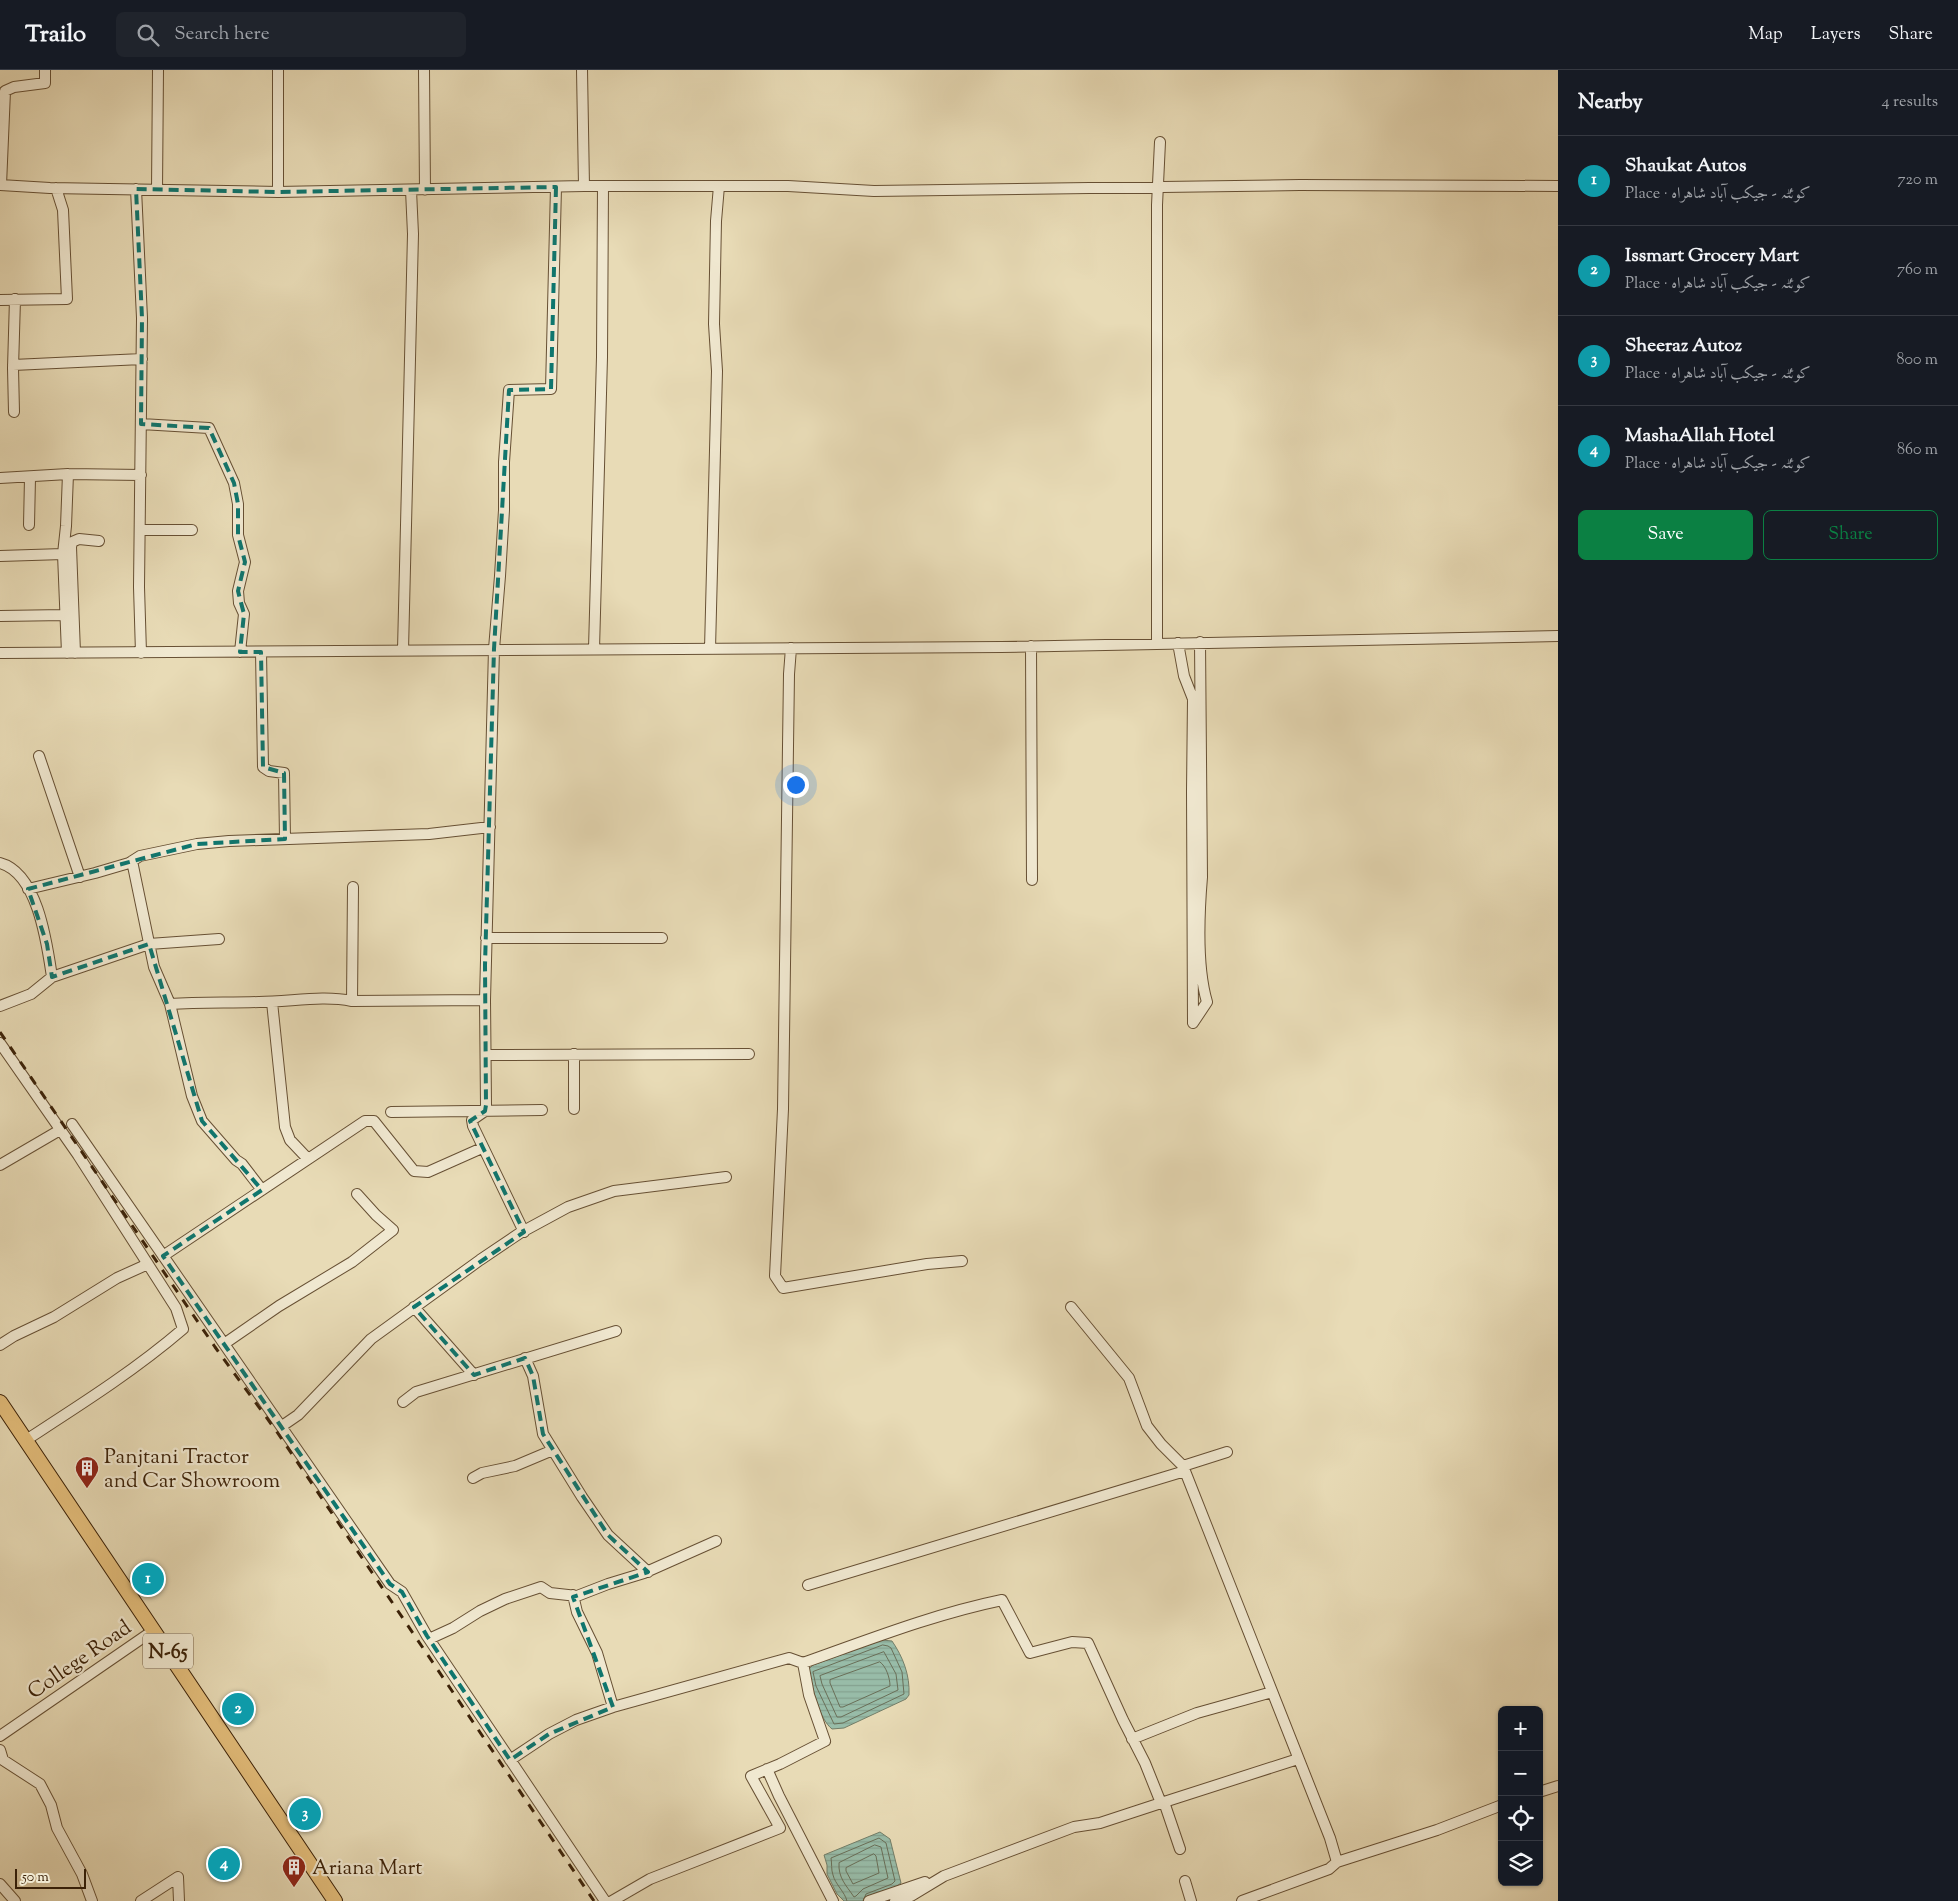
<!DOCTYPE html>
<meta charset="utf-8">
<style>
:root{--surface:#171b24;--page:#20242c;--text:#f1f3f6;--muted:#9ea1a6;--line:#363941;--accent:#0b8043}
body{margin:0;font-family:"Sorts Mill Goudy",Amiri,serif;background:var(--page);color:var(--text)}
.controls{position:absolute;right:15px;bottom:15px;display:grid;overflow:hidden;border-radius:8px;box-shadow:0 1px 4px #0004}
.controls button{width:45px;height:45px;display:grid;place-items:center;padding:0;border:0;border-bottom:1px solid var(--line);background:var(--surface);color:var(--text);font:25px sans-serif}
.scale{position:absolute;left:15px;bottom:12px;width:71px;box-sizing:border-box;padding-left:5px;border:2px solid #3c2208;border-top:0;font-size:14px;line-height:18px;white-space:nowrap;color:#3c2208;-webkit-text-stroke:4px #f0e8d0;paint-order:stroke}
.you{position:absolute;left:795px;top:714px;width:18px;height:18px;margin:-12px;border:4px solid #fff;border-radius:50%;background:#1a73e8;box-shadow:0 0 0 8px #1a73e833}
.badge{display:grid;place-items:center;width:32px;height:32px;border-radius:50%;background:var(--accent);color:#fff;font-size:16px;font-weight:700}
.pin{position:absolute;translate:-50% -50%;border:2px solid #fff;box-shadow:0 1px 5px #0006}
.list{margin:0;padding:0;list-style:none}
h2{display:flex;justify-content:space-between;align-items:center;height:65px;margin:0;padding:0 20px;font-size:21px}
h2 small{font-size:16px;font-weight:400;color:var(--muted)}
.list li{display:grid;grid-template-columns:32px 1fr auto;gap:15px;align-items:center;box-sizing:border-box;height:90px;padding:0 20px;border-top:1px solid var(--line)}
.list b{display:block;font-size:19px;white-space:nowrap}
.list p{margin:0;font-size:16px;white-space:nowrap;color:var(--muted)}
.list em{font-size:16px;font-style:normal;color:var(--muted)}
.actions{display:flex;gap:10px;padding:15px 20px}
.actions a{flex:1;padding:11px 0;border:1px solid var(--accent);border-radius:8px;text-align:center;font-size:18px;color:var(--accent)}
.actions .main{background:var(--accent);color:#fff}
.icon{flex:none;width:28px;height:28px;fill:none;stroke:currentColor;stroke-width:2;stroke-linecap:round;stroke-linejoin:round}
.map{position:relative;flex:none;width:1558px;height:1831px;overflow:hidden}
header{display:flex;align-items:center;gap:30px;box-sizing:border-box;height:70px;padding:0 25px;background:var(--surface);border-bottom:1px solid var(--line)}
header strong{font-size:24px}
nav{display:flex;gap:28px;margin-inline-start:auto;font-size:18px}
.search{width:350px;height:45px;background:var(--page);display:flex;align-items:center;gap:12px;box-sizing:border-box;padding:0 18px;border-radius:8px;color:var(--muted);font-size:19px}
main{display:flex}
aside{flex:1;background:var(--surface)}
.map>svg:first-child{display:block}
.water{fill:url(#water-rules);stroke:#737e68}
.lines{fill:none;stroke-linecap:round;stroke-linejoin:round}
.shore{stroke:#6a6f58;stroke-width:1}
.minor-casing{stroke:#675034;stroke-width:12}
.highway-casing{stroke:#3c2208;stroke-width:16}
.minor{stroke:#f0e8d0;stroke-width:10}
.highway{stroke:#e4be7b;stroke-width:14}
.rail{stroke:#3c2208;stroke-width:3;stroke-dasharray:9 9;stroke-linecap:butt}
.marked{fill:none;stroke:#0f766e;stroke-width:4;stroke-dasharray:10 6;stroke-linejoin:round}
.labels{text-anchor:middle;stroke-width:4.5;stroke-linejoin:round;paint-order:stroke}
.shield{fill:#f0e8d0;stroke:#725d44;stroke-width:1}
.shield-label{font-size:20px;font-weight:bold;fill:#3c2208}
.poi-label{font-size:21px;fill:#3c2208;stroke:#f0e8d0;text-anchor:start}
.street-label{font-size:21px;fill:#3c2208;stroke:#f0e8d0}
</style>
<header>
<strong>Trailo</strong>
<div class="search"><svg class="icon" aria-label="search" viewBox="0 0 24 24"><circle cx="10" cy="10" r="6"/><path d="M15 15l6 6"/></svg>Search here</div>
<nav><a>Map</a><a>Layers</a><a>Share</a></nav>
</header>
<main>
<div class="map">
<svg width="1558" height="1831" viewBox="0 0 1558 1831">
<defs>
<pattern id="water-rules" width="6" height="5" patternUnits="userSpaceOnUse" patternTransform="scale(1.25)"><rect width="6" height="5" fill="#98bca8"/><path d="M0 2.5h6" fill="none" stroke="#84a18f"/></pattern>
</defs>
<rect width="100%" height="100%" fill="#e8dbb6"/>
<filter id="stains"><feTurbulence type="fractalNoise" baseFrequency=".004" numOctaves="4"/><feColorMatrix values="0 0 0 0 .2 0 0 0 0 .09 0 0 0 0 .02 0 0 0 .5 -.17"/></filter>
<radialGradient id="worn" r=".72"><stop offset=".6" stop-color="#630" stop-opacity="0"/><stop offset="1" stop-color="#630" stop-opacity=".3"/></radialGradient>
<!-- water -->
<path class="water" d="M882,1570L892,1571C903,1587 910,1605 909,1625L906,1629L844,1658L832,1659C819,1649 811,1615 809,1599L813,1595Z
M880,1762L890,1769L901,1813L894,1818L879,1823L864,1831H844L837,1824L827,1804V1795L824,1785Z"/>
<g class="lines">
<!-- shore -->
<path class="shore" d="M883,1575L888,1576L891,1578L902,1602L904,1624L843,1653L834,1654L816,1616L813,1602Z
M884,1582L896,1604L898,1620L841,1647H837L822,1614L820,1606Z
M880,1592C886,1596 890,1608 890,1616L843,1637H840L830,1613V1610Z
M875,1775L881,1777L888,1808L863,1819L856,1826L854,1827C846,1815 838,1808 839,1793Z
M874,1784L876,1786L879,1803L853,1814L846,1801V1798Z
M847,1831C845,1822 835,1814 833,1805C831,1800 832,1793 831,1788L879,1768L886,1773L895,1811L892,1814L866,1824L863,1831"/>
<!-- minor casing -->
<g class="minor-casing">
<path id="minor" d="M278,0V122
M424,0L425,120
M582,0L584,116
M0,115L50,118L278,122L584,116H788L874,121L1300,115L1558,116
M1,115L5,21L14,17L45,13V0
M136,119L142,248L139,517L141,583
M157,120L158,0
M0,230L67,229L63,140L56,118
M13,295L142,289
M14,342L13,298L15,229
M141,354L209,358L234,413L238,434V465L245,492L238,521L239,533L244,544L240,582
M0,408L68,404L141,405
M29,455L30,408
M141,460H192
M0,486L63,484
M0,546L65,545
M1157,573V135L1160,72
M1178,573L1184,606L1193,629L1192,721L1193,953
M1031,576L1032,810
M791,578L789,604L783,1039L775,1206L783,1218L927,1194L962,1191
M594,579L602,287L603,116
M710,579L717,301L714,254L716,151L719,116
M403,580L413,164L411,120
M261,582L263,697L269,701L284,703L285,769
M0,583L1001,577L1558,566
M67,583L63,484L66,456L68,404
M75,583L71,477L72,472L79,469L99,471
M39,686L80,807
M132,791L154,897L170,934L192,1026L202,1051L236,1090L242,1094L262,1120
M0,793C38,803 47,874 52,907
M28,819L95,803L129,793L140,786L197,774L229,771L429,764L490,757
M486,868H662
M485,930L486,1035L485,1041L472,1050L473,1056L524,1162
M352,931L353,817
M272,932L285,1057L290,1070L308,1089
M170,934C200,932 229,933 259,932C290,932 322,925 352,931L485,930L494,579L500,506L504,440V392L509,320L551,319L556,117
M0,936L31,924L52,907L149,874L219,869
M1193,953L1207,932C1197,898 1199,843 1202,807L1200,572
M0,973L78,1085L176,1238L183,1259C134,1301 80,1335 26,1370
M574,984V1039
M486,985L749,984
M391,1042L542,1040
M72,1054L390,1514L402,1522L427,1566L605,1831
M0,1095L60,1060
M163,1186L365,1051H374L414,1101L428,1102L482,1078
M414,1237L474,1305
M1071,1237L1129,1308L1147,1356L1161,1374L1183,1396
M224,1274L279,1236L352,1192L393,1160L376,1145L357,1124
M0,1275L14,1266L54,1247L117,1208L148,1194
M525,1288L533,1306L543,1364L582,1427L608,1465L648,1502
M403,1332L416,1322L616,1261
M282,1356L298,1345L371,1269L480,1190L520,1163L568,1137L614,1121L726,1107
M1227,1382L1183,1396L1330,1768L1337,1792
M473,1408L482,1403L515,1396L553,1380
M808,1515L1185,1401
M573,1525L577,1542L597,1583L613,1637
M429,1569L453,1558L480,1541L505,1529L541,1517L550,1523L577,1526L608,1514L644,1503L716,1471
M0,1666L154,1560
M1132,1669L1197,1643L1272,1622
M0,1680L3,1690L40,1714L51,1735L57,1758L82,1804L92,1831
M510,1690L549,1664L576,1650L613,1637L789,1588L803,1593C868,1570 934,1544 1002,1530L1030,1583L1072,1572L1088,1573L1123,1650L1145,1693L1161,1733L1298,1689
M767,1699L779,1726L833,1831
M1539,1722L1558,1716
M1164,1732L1180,1779
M1185,1811L1191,1831
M0,1814L15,1831
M141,1831L178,1807L179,1831
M612,1831L650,1809L780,1758L751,1706L780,1694L825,1671L809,1625L803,1593
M869,1831L925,1812
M895,1831L911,1826L944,1806L1074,1757L1100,1753L1161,1733
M1242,1831L1329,1799L1337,1792L1437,1760L1502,1735"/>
</g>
<!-- highway casing -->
<g class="highway-casing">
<path id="highway" d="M0,1332L335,1831"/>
</g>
<!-- minor -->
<use href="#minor" class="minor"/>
<!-- highway -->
<use href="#highway" class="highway"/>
<!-- rail -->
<path class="rail" d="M0,962L215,1277L277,1362L594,1831"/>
</g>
<!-- marked area -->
<path class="marked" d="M556,117L551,319L509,320L494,579L485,895L486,1035L485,1041L470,1051L524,1162L414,1237L474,1305L525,1288L533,1306L543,1364L608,1465L648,1502L573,1527L613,1637L549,1664L510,1690L427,1566L402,1522L390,1514L163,1186L262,1120L202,1051L149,874L52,907L47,874L28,819L197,774L285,769L284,703L263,697L261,582H240L244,544L238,521L245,492L238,465V434L234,413L209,358L141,354L142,248L136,119L278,122Z"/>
<!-- icons -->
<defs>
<g id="building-pin" transform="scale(1.25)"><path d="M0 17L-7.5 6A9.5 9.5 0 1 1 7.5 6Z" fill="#8f2418" stroke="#f0e8d0"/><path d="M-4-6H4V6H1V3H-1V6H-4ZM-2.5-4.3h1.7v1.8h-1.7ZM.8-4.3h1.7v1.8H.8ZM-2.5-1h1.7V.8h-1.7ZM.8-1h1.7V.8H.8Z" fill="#fff"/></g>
</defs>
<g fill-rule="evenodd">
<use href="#building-pin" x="87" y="1398"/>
<use href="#building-pin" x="294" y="1797"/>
</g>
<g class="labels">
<!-- shield labels -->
<rect class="shield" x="143" y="1563.5" width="50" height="35" rx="4"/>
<g class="shield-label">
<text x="168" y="1588">N-65</text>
</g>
<!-- poi labels -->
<g class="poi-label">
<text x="104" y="1393">Panjtani Tractor<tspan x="104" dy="24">and Car Showroom</tspan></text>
<text x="312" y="1804">Ariana Mart</text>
</g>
<!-- street labels -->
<g class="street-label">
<text transform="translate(79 1589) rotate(-35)" y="7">College Road</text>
</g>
</g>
<rect width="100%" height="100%" filter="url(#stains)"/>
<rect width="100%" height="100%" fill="url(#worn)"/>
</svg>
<div class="controls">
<button>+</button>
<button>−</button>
<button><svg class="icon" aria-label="locate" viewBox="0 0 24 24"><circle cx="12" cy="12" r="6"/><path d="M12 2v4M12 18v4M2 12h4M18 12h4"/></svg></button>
<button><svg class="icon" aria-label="layers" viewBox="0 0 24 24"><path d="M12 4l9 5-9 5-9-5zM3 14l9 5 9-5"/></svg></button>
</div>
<div class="scale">50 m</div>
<div class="you"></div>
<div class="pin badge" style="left:148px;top:1509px;background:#0f9aa8">1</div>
<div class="pin badge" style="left:238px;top:1639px;background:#0f9aa8">2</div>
<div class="pin badge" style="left:305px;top:1744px;background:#0f9aa8">3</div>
<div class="pin badge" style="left:224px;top:1794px;background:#0f9aa8">4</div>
</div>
<aside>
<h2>Nearby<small>4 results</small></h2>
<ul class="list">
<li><span class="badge" style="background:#0f9aa8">1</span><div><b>Shaukat Autos</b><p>Place · کوئٹہ - جیکب آباد شاہراہ</p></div><em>720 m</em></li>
<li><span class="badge" style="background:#0f9aa8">2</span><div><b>Issmart Grocery Mart</b><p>Place · کوئٹہ - جیکب آباد شاہراہ</p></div><em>760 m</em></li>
<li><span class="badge" style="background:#0f9aa8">3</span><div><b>Sheeraz Autoz</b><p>Place · کوئٹہ - جیکب آباد شاہراہ</p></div><em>800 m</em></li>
<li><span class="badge" style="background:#0f9aa8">4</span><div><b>MashaAllah Hotel</b><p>Place · کوئٹہ - جیکب آباد شاہراہ</p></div><em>860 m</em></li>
</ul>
<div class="actions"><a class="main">Save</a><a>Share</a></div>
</aside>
</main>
